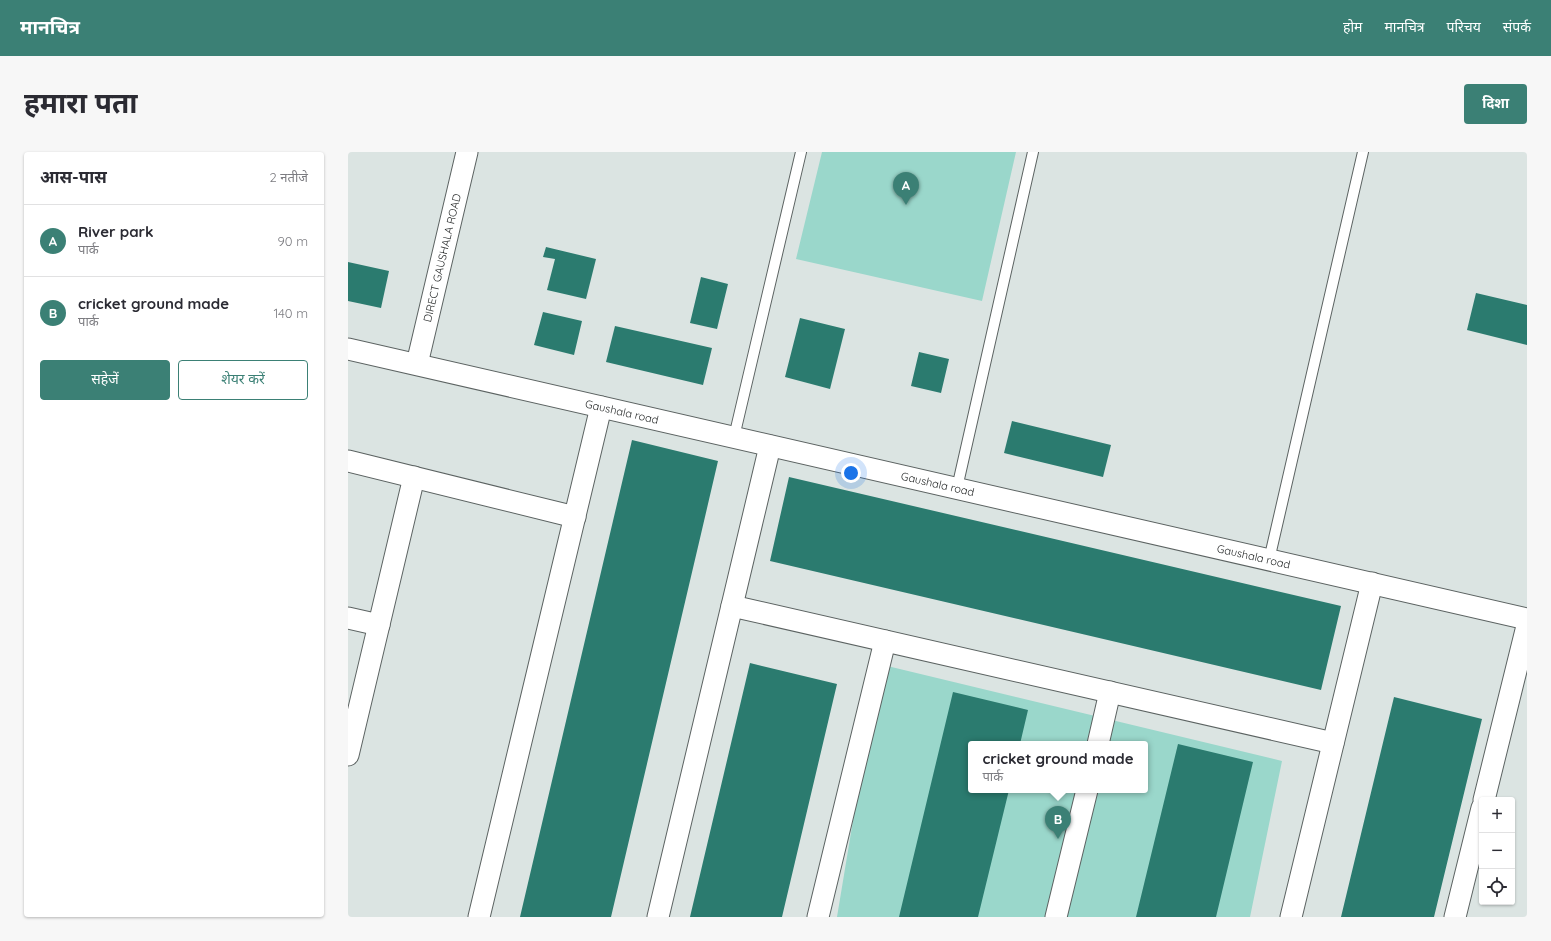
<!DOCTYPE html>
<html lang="hi">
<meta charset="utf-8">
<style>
:root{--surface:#fff;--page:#f7f7f7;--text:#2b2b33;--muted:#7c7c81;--line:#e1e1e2;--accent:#3b8075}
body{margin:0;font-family:Quicksand,"Noto Sans Devanagari",sans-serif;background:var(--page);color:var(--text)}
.controls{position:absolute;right:12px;bottom:12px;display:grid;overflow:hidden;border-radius:4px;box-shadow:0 1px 3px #0004}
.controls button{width:36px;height:36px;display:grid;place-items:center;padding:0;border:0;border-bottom:1px solid var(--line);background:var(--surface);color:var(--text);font:20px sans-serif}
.you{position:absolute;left:503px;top:321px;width:14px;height:14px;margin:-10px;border:3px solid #fff;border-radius:50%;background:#1a73e8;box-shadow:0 0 0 6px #1a73e833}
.badge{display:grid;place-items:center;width:26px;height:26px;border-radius:50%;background:var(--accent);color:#fff;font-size:13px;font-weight:700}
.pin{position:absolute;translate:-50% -33px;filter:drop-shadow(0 1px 2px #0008)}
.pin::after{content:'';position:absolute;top:21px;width:14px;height:12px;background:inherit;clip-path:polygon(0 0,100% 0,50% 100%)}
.popup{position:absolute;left:620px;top:589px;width:180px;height:52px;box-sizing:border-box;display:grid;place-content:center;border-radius:4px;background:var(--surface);filter:drop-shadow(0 1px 3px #0005);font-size:13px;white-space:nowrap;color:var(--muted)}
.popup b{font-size:15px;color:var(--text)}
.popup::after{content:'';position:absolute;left:50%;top:100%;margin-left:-8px;border:8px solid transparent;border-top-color:var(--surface)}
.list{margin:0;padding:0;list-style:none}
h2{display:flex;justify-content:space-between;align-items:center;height:52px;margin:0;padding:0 16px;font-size:17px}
h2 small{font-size:13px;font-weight:400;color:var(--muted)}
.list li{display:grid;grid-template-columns:26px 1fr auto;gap:12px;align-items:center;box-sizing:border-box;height:72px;padding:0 16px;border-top:1px solid var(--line)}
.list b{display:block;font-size:15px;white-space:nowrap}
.list p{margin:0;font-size:13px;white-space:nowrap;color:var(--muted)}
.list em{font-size:13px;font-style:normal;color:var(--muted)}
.actions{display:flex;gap:8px;padding:12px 16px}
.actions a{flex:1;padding:9px 0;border:1px solid var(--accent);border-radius:4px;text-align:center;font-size:14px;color:var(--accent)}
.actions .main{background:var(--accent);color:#fff}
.icon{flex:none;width:22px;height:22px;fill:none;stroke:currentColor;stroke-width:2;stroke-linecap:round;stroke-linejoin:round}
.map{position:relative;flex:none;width:1179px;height:765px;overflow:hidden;border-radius:4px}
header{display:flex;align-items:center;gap:24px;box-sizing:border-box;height:56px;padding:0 20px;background:var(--accent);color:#fff}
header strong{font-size:19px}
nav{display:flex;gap:22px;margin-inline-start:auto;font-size:14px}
.intro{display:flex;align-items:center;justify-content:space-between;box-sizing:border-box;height:96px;padding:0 24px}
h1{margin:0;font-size:28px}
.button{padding:10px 18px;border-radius:4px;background:var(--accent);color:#fff;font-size:14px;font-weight:700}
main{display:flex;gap:24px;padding:0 24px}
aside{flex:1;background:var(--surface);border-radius:4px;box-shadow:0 1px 3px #0004}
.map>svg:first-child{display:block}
.green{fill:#9ad7cb;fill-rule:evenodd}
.building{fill:#2b7b6f}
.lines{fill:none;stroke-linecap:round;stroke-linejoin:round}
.lane-casing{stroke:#5c6362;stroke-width:12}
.street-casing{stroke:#5c6362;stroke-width:23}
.lane{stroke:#fff;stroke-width:10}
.street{stroke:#fff;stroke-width:21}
.labels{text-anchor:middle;stroke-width:3;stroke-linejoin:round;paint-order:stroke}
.street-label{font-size:11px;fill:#1e2121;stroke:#fff}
</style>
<header>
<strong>मानचित्र</strong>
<nav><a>होम</a><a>मानचित्र</a><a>परिचय</a><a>संपर्क</a></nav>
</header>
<div class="intro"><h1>हमारा पता</h1><a class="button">दिशा</a></div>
<main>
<aside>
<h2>आस-पास<small>2 नतीजे</small></h2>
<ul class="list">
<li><span class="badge">A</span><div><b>River park</b><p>पार्क</p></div><em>90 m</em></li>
<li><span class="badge">B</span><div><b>cricket ground made</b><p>पार्क</p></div><em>140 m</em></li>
</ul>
<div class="actions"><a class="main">सहेजें</a><a>शेयर करें</a></div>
</aside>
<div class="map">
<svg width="1179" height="765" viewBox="0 0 1179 765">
<rect width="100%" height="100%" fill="#dbe4e2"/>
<!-- green -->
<path class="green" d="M474,0H668L634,149L448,107Z
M531,512L934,609L902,765H489ZM623,592H797V638H623Z"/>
<!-- building -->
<path class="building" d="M198,95L248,107L238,147L199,138L207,107L195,105Z
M0,110L41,119L33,156L0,149Z
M353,125L380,132L369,177L342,171Z
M1128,141L1179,153V193L1119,178Z
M195,160L234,169L226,203L186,193Z
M452,166L497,177L482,237L437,225Z
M267,174L364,196L355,233L258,210Z
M571,200L601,207L593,241L563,234Z
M664,269L763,293L755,325L656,301Z
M284,288L370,309L353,382L263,765H172Z
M441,325L993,454L973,538L422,409Z
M402,511L489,532L434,765H342Z
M605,540L680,558L672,592H623V638H661L630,765H551Z
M1046,545L1134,567L1086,765H993Z
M830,592L905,610L868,765H788Z"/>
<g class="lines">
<!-- lane casing -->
<g class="lane-casing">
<path id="lane" d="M386,285L453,0
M609,336L685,0
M921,408L1015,0"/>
</g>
<!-- street casing -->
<g class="street-casing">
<g id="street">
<path id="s1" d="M0,197L1179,467"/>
<path id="s2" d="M69,212L119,0"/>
<path d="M0,309L227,365"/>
<path d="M384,454L985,591"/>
<path d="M0,466L31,473"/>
<path d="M750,592L762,540"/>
<path d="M0,603L66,325"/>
<path d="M1136,648L1179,474"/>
<path d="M131,765L253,255"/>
<path d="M310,765L422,294"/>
<path d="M470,765L537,489"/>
<path d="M708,765L739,638"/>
<path d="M943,765L1024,431"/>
<path d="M1107,765L1134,656"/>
</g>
</g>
<!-- lane -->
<use href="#lane" class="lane"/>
<!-- street -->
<use href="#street" class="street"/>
</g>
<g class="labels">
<!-- street labels -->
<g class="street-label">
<text dy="4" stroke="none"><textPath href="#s2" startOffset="109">DIRECT GAUSHALA ROAD</textPath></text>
<text dy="4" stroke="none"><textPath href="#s1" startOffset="281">Gaushala road</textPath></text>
<text dy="4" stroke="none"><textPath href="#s1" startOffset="605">Gaushala road</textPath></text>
<text dy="4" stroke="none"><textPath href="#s1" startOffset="929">Gaushala road</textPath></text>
</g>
</g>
</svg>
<div class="controls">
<button>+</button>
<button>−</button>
<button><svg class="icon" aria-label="locate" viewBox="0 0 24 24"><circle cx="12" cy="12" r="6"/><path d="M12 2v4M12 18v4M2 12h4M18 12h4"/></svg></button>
</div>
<div class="you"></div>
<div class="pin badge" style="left:558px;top:53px">A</div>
<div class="pin badge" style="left:710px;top:687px">B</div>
<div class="popup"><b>cricket ground made</b>पार्क</div>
</div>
</main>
